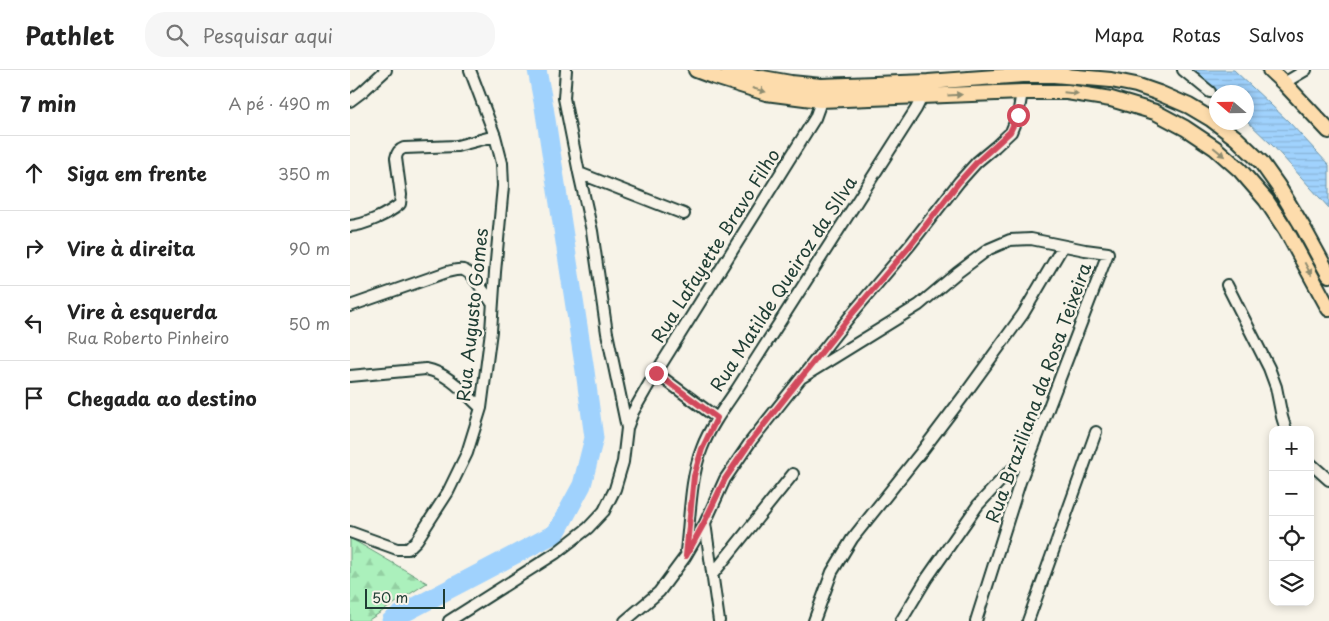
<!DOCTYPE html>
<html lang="pt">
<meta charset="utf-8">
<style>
:root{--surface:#fff;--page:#f6f6f6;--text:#222;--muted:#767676;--line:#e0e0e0}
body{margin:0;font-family:"Playpen Sans",sans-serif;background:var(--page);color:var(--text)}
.controls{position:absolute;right:15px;bottom:15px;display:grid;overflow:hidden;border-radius:10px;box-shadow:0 2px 8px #0003}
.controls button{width:45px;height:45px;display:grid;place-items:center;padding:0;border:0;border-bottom:1px solid var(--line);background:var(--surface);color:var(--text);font:25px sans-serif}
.compass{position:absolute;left:859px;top:15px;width:45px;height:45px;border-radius:50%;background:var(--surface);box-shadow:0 2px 8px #0003;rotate:290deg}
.scale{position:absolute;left:15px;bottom:12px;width:80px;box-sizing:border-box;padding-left:5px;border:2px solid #1f3d34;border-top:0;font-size:14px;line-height:18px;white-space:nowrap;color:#1f3d34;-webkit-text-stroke:4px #f7f3e8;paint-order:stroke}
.stop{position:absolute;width:15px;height:15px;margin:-11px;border:4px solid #d1495b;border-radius:50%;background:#fff}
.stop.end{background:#d1495b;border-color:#fff;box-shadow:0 1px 5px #0008}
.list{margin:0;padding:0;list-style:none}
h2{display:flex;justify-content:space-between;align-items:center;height:65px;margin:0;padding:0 20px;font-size:21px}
h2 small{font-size:16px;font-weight:400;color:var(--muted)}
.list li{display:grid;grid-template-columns:32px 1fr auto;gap:15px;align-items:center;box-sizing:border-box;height:75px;padding:0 20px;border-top:1px solid var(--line)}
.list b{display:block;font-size:19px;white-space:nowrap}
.list p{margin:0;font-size:16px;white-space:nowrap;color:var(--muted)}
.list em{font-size:16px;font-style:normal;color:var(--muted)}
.icon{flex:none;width:28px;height:28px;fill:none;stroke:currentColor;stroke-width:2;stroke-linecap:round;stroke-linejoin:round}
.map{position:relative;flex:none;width:979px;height:551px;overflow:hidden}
header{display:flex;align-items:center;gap:30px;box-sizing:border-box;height:70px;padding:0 25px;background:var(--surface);border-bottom:1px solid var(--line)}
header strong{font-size:24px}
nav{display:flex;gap:28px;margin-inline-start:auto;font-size:18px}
.search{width:350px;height:45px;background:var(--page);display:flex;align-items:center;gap:12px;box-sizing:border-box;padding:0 18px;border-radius:20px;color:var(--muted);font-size:19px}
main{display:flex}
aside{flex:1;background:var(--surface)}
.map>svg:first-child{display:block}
.forest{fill:url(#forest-firs);stroke:#659678}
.water{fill:url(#water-rules);stroke:#6c96ad}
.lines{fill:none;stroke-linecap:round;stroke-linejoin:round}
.river{stroke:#a0d2fd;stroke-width:19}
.minor-casing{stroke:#1f3d34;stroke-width:14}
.major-casing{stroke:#1f3d34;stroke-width:18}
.minor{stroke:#f7f3e8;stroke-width:10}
.major{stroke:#fddcac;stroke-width:14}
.oneway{fill:#8e8c70}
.route{stroke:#d1495b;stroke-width:6}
.labels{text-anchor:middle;stroke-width:5;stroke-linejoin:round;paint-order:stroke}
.street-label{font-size:18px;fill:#1f3d34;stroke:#f7f3e8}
</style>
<header>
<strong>Pathlet</strong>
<div class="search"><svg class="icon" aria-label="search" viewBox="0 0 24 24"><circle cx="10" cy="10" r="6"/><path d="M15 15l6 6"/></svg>Pesquisar aqui</div>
<nav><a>Mapa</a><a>Rotas</a><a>Salvos</a></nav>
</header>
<main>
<aside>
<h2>7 min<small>A pé · 490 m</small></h2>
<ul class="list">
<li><svg class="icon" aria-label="ahead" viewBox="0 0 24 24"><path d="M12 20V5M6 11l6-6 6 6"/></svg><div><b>Siga em frente</b></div><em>350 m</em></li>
<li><svg class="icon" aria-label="right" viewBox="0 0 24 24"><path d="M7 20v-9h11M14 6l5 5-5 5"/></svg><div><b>Vire à direita</b></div><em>90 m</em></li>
<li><svg class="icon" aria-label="left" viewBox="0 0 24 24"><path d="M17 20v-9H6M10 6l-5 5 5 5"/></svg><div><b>Vire à esquerda</b><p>Rua Roberto Pinheiro</p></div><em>50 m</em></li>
<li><svg class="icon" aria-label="arrive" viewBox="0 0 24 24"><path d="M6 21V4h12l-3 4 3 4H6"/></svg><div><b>Chegada ao destino</b></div></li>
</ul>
</aside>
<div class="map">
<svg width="979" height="551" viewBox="0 0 979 551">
<defs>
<pattern id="forest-firs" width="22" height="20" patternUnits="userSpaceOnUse" patternTransform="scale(1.25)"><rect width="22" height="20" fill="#abf0bc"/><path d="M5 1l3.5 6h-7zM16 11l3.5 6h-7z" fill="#93cfa2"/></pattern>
<pattern id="water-rules" width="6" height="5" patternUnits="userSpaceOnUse" patternTransform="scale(1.25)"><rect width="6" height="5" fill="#a0d2fd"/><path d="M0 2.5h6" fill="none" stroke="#89b5d9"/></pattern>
</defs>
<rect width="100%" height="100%" fill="#f7f3e8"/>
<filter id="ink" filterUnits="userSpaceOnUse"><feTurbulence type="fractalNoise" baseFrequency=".02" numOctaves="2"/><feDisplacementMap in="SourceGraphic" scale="10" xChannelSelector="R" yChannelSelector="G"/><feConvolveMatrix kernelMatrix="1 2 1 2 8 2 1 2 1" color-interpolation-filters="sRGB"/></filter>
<g filter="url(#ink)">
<!-- forest -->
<path class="forest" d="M0,468L77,513L17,551H0Z"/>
<!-- water -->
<path class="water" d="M843,0H884L939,52L979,95V138L923,76L897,51L896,22H867Z"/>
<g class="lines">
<!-- river -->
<path class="river" d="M41,551L50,545L206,463L232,415L244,368L235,301L194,37L187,0"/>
<!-- minor casing -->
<g class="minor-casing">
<path id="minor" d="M216,0L214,28L229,103L242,161L257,263L277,358
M833,0L860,22
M934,13L956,0
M0,31L12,22L36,0
M229,103L334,144
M0,156C15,155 38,144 50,134L51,125L46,88C47,82 49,80 54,78L107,76L145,66
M877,215L919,298L926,317L932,347L936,360
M0,236L97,202C102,201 107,199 113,200C122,202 136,225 142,233
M306,303L367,348
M0,306L76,299C98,303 115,323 131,338
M451,308L569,235L607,203L639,179L660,170L681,169L735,180L758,183L670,412L626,551
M960,393L979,410
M355,453L369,551
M0,462L47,479H58L67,470L98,422L117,383L131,338L141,261L145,202L153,116L152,93L145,66L120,0
M336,481C340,449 340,408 352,378C360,357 374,338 387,319L566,39L575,21
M362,505L443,404
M99,551L206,483L238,458L254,441L265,419L273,392L277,358L283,342L299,314L465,48L469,37L471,23
M275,551L309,522L335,487L355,453L375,409L401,371L501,245L560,175L609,112L627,92L645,77L661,62L668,45L672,22
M464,551L482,502L502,469L572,381L615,324L673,244L713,176
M551,551L577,508L628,435L654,407L679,384
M678,551L746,362"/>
</g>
<!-- major casing -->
<g class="major-casing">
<path id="major" d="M346,0L362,6L416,23L470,30L672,22H717L761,29L805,42L835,58L865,78L890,100L916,130L936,160L979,239
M379,0L407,7L441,13L471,16L578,12L673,5H704L761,10L786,15L809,23L839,36L861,49L886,68L911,92L928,116L954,159L979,205
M920,0L934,13L979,61"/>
</g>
<!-- minor -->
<use href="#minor" class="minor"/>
<!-- major -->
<use href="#major" class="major"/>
</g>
<!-- one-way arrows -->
<defs><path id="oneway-solid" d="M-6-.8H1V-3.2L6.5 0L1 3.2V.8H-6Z" transform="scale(1.25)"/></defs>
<g class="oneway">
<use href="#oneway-solid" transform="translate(409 20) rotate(16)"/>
<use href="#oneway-solid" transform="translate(721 23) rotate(6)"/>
<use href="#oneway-solid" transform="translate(605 25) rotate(-3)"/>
<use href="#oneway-solid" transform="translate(869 82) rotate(40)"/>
<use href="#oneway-solid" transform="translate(958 199) rotate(62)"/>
</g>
</g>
<g class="lines" filter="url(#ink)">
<!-- route -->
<path class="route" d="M306,303L367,348L352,379L344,406L336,486L354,453L375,409L401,371L501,245L560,176L609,112L627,92L660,62L668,45"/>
</g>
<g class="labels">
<!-- street labels -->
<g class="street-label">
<text transform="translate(366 176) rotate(-58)" y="6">Rua Lafayette Bravo Filho</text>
<text transform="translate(434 214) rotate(-57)" y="6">Rua Matilde Queiroz da SIlva</text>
<text transform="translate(123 245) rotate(-84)" y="6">Rua Augusto Gomes</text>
<text transform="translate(689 323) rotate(-70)" y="6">Rua Braziliana da Rosa Teixeira</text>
</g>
</g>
</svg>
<div class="controls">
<button>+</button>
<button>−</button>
<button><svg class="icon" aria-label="locate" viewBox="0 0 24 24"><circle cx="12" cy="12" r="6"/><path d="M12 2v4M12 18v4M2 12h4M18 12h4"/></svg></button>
<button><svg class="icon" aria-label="layers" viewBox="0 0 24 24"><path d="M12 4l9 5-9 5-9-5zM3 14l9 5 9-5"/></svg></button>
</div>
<svg class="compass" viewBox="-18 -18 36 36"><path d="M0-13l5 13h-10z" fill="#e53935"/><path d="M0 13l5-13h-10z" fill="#767676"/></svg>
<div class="scale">50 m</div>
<div class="stop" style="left:668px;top:45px"></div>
<div class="stop end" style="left:306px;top:303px"></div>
</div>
</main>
